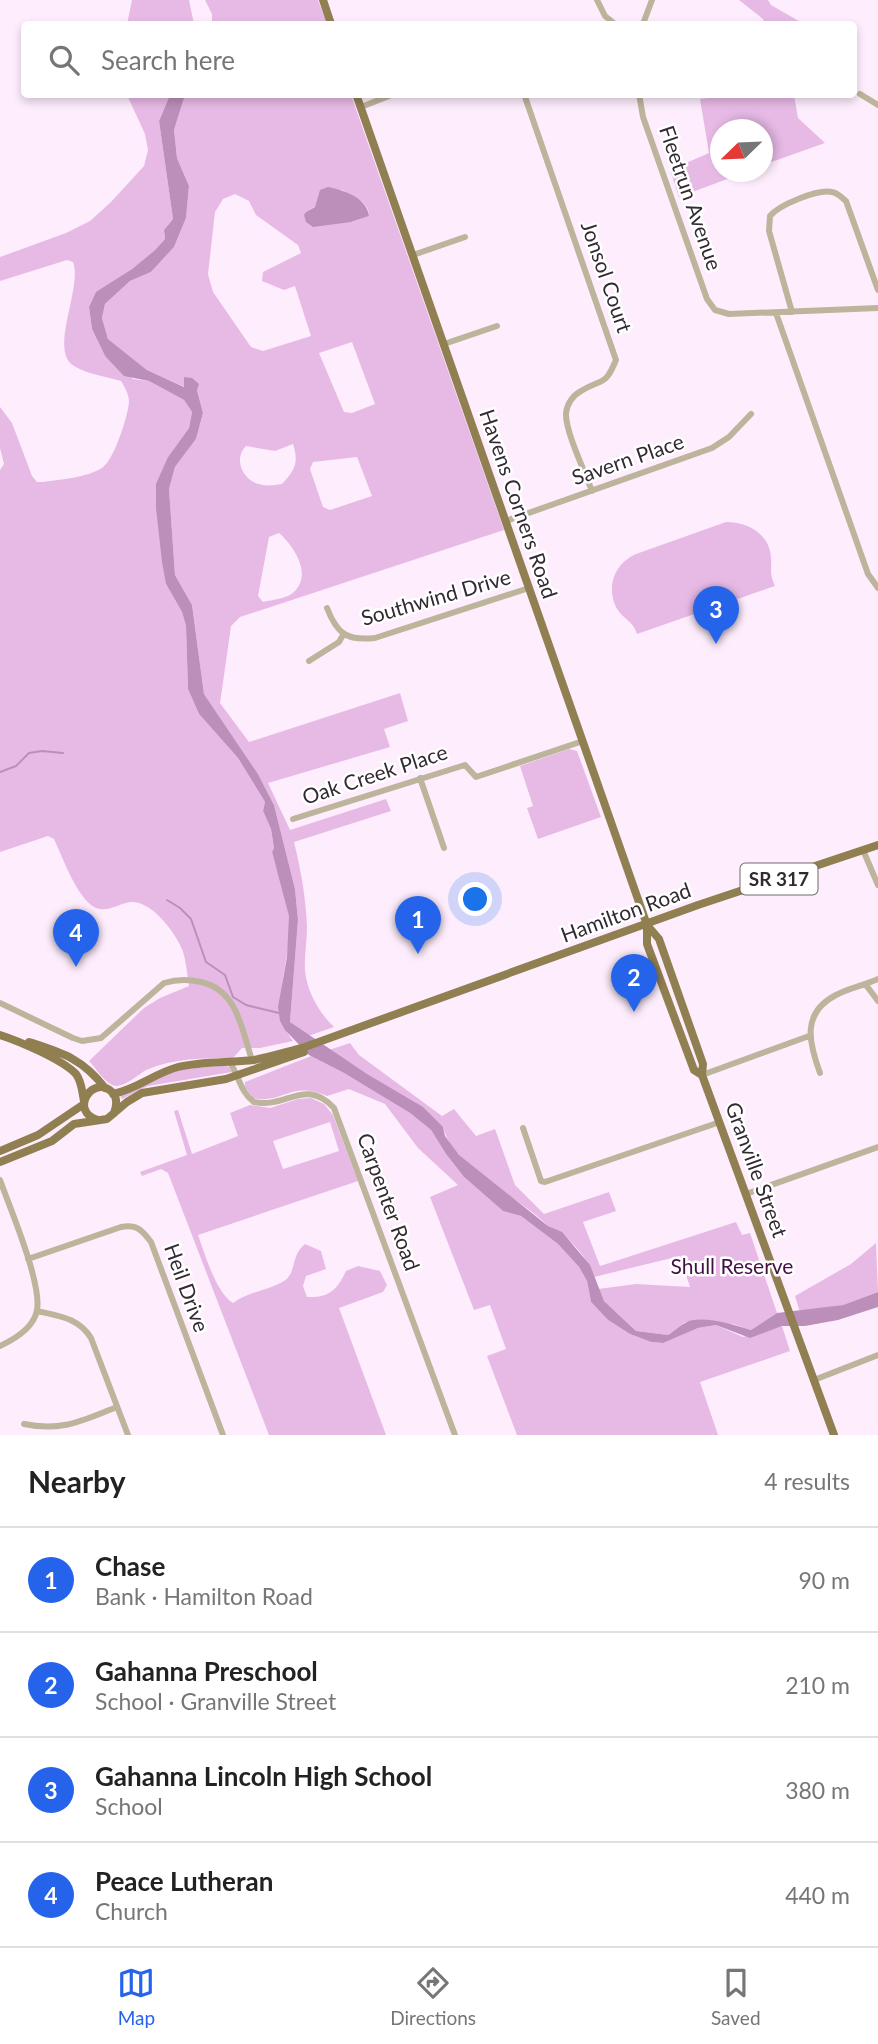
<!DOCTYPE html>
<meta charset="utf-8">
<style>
:root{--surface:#fff;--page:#f2f2f2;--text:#222;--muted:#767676;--line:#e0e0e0;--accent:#2563eb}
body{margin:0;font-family:Lato,sans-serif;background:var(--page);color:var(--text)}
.compass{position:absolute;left:710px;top:119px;width:63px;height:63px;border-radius:50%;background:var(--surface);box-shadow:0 4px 10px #0003;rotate:247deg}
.you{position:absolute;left:476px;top:900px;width:24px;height:24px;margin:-18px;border:5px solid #fff;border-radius:50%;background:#1a73e8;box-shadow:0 0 0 10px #1a73e833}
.badge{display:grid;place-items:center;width:46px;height:46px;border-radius:50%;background:var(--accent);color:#fff;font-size:23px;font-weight:700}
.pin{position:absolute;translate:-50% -58px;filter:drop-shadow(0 2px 4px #0008)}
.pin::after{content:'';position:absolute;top:37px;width:24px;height:21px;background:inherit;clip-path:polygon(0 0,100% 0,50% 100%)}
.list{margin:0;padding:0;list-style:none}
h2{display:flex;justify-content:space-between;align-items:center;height:91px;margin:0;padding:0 28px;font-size:30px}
h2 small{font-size:23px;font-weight:400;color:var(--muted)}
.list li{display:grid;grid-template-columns:46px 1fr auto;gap:21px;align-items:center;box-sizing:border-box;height:105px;padding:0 28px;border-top:2px solid var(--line)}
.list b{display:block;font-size:26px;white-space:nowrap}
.list p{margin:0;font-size:23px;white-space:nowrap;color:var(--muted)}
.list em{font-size:23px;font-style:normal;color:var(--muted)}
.icon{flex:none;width:38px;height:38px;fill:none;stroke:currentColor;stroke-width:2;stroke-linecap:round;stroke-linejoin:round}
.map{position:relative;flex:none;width:878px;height:1435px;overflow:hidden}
.search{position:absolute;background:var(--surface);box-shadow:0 4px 10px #0003;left:21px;right:21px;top:21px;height:77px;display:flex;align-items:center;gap:18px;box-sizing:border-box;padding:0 24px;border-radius:7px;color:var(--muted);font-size:26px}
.sheet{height:511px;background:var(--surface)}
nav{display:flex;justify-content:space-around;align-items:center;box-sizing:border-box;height:98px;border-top:2px solid var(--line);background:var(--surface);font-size:19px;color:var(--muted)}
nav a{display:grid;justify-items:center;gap:4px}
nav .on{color:var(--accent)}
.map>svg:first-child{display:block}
.green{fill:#e7bae6;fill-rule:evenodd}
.water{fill:#bb8fba}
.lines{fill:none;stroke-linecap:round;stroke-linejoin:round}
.stream{stroke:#bb8fba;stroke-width:2}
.minor{stroke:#bdb49c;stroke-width:6}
.major{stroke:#907f51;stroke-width:8}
.labels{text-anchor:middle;stroke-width:5;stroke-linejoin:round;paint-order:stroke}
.shield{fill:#fff;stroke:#706a70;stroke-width:2}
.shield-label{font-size:19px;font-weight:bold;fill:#322a32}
.street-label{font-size:21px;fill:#322a32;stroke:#fff}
.park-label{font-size:21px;fill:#451046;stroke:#fff}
</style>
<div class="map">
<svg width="878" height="1435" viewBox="0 0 878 1435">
<rect width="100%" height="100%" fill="#feedfd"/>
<!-- green -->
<path class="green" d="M132,0H189L194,24H127Z
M205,0H318L327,24H212V14Z
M739,0H768L771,5L804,24H765L763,19Z
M742,94L794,95L798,118L825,143L763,165L762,130H720V172H746L679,197L670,170L709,153L700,99Z
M127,95H170L159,121L173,219L164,230L165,239L155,250L132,269L96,293L89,307L92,329L105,356L133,379L149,381L184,400L192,412L189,428L168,457L166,584L182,612L186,626L188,689L199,714L238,758L265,802L263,811L271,829L274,848L272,852C277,873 286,894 289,915C295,956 265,1005 293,1041L260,1048H242L233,1058C203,1058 174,1058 146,1070C138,1075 127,1085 117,1086C106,1086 96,1068 89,1061L144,1008L160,998L189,986C187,974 186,959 182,949C174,931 153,903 133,902C120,902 109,913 96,908C77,899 63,858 54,839L48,836L0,852V470L4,464L0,448V407L12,423L32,476L37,482H43C61,479 86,478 102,468C114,460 128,416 129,402C129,394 125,388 121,381C107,377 87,374 74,366C48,351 83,287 73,262L67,260L0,281V257L66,233L90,221L111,202L144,166L148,150L145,134Z
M185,95H351L504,530L240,617L231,626L220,703L249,742L400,693L408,721L384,729L390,747L268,783L290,830L386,799L391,811L294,842C301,870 306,899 307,927C307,942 304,956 305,971C307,991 319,1013 334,1027L308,1036L290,1022L298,920L295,889L274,805L258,774L204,694L192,605L175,575L169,489L175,467L196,439L203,413L197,390L184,377L185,387L147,370L108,339L102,318L105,304L130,281L151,272L174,247L186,218L189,186L177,158L174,130ZM342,190C353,196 369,201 369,216L351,222L306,212ZM235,194L249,201L256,215L298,245L301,253L263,272L262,281L284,290L295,286L311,336L263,351L251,347L213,292L208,274L215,212L223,199ZM352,342L375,404L352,413L344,412L319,353ZM293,444C299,463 295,470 282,484C276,485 269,486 263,485C244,483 232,460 246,446L275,451ZM357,457L372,496L330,510L323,507L310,469L313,462ZM279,533C295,547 315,578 290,595C283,599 270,600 263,602L258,596L269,537Z
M726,522C748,522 770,534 771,558C772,572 769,571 775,586L637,634C632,619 623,620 616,607C606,586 615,563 636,554Z
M569,749L577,751L601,817L538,839L527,808L533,806L520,766Z
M350,1043L359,1055L442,1116L454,1109L476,1136L495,1129L515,1185L544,1214L609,1192L616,1211L583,1222L600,1266L736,1222L742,1235L750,1233L777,1313L751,1330L733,1324L685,1322L668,1335L636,1331L604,1301L598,1289L636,1284L690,1287L680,1256L594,1277C587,1256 568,1235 548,1226C518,1195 455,1172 443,1127L329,1050Z
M311,1056L344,1073L410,1113L431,1130L446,1154L464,1177L503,1211L521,1216L558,1244L579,1267L587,1281L591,1302L608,1320L630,1334L651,1342L662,1343L698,1328L716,1325L743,1337L782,1326L790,1351L700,1382L718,1435H517L487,1356L506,1349L490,1305L474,1310L430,1197L458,1185L418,1148L385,1104L349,1089L327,1096C291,1080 282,1105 253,1098L245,1087V1082Z
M224,1065L229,1067L232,1072L148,1086L122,1099L119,1093L169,1071Z
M311,1098L324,1104L333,1115L358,1181L198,1235C205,1254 216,1293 233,1303C249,1291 268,1291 284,1281C297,1273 290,1256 305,1244L321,1251L326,1269L306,1276L303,1286L307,1297C329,1298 337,1290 346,1271L358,1266L380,1271L387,1285L383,1292L339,1308L386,1435H269L168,1173L161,1169L142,1176L140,1172L187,1155L174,1111L178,1110L192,1154L238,1136L230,1113L250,1105L270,1108L298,1099ZM330,1122L339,1151L283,1169L273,1141Z
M876,1243L878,1292L843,1305L800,1312L795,1296L851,1264Z"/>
<!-- water -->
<path class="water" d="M170,95H185L174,130L177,158L189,186L186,218L174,247L151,272L130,281L105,304L102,318L108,339L147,370L184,387V377L192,378L199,384L197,390L203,413L196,439L175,467L169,489L175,575L192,605L204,694L258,774L274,805L295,889L298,920L290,1022L367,1074L423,1107L443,1127L445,1136L459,1155L548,1226L562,1232L590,1265L604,1301L636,1331L668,1335C674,1331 680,1325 687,1322C702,1315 735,1325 751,1330L777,1313L843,1305L878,1292V1307L838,1320L805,1326H782L750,1338L716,1325L698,1328L663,1343L651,1342L630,1334L608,1320L591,1302L587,1281L579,1267L558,1244L521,1216L503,1211L464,1177L446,1154L431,1130L410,1113L344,1073L309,1055L285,1030L280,1021L278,1007L287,957L289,916L272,852L274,848L271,829L263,811L265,802L238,758L199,714L188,689L186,626L182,612L166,584L162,562L156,508V484L168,457L189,428L192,412L184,400L149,381L124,376L105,356L92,329L89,307L96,292L132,269L155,250L165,239L164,230L173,219L159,121Z
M328,187C343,190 367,197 369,216L351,222L313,227L306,222L304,215L306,212L315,207L320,190Z"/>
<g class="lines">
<!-- stream -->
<path class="stream" d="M0,772L16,766L29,753L42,751L63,753
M167,900L180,908L191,919L206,962L225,975L233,997L246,1005L279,1013"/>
<!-- minor -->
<path class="minor" d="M597,0L605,16L615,24
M643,24L652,0
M524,94L616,360C605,387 602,378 581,391C573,395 567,404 566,413C565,431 585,472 592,491
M639,94L643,117L707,299L715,310L729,314L878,308
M860,94L878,105
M361,107L394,94
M413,255L465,237
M792,312L769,231L770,216C779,205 817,189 832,192C838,193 841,197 846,201L878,290
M776,313L868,574L878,588
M444,344L497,326
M506,521L712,448L729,437L751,414
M327,608C337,634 347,641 375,638L529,588
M309,661L339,642L343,635
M420,778L444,848
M293,819L465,765L476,777L583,741
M863,850L878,885
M866,985L878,1001
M0,1003L73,1038L82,1041L101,1038L164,983C177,979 188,979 201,982C238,990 242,1031 252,1060
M229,1061C239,1075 240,1092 254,1102C286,1109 305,1077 334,1108L455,1435
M820,1073C809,1043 801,1013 836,995C849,988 865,985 878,979
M702,1075L809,1036
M523,1128L541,1181L545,1182L720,1122
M0,1180C10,1208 42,1283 37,1310C34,1328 15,1339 0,1346
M746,1194L878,1147
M28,1259L121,1227C137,1224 142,1230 151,1242L223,1435
M37,1311C59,1316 79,1318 91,1338L128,1435
M814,1380L878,1355
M24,1424C62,1432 83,1420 117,1407"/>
<!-- major -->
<path class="major" d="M323,0L331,24
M356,94L647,925V944L694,1070L702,1075
M647,925L659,939L703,1064L702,1075L834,1435
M0,1035C19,1041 63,1060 76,1074C82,1082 82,1092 84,1101
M29,1042C63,1053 83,1059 105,1088
M113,1094C137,1089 155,1073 178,1067C203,1061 229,1063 254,1060C270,1057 286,1052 302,1048L698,905L878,845
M98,1120C68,1111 93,1074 112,1092C118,1098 117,1105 114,1113
M0,1151L38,1135L84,1104
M0,1162L52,1141L74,1124L107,1119L127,1102L142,1093L226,1079L304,1052"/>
</g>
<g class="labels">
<!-- shield labels -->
<rect class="shield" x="740.5" y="863.5" width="77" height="31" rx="5"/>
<g class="shield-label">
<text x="779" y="886">SR 317</text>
</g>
<!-- street labels -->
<g class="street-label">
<text transform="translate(690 198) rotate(71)" y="7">Fleetrun Avenue</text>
<text transform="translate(606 277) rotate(71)" y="7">Jonsol Court</text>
<text transform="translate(628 460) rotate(-19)" y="7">Savern Place</text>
<text transform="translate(518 504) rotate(71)" y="7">Havens Corners Road</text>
<text transform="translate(436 598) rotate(-16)" y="7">Southwind Drive</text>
<text transform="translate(375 775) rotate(-18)" y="7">Oak Creek Place</text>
<text transform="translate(626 913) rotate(-20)" y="7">Hamilton Road</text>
<text transform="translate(756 1170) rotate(70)" y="7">Granville Street</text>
<text transform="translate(388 1202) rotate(70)" y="7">Carpenter Road</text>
<text transform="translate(186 1288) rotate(70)" y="7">Heil Drive</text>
</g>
<!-- park labels -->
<g class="park-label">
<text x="732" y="1274">Shull Reserve</text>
</g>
</g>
</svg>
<svg class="compass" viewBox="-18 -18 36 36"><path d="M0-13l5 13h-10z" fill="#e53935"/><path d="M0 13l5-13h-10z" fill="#767676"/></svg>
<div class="you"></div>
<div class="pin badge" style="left:418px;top:954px">1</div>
<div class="pin badge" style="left:634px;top:1012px">2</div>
<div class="pin badge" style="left:716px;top:644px">3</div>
<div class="pin badge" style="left:76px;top:967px">4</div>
<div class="search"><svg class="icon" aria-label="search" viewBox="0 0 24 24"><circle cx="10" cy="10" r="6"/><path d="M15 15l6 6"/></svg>Search here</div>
</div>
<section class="sheet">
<h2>Nearby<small>4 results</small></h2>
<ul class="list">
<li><span class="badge">1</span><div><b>Chase</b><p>Bank · Hamilton Road</p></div><em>90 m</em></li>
<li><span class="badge">2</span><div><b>Gahanna Preschool</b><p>School · Granville Street</p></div><em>210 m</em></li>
<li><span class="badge">3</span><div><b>Gahanna Lincoln High School</b><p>School</p></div><em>380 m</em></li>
<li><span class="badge">4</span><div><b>Peace Lutheran</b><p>Church</p></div><em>440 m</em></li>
</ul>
</section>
<nav>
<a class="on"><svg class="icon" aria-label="map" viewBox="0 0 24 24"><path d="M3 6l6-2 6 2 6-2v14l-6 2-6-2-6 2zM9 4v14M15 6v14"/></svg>Map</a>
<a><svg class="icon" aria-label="directions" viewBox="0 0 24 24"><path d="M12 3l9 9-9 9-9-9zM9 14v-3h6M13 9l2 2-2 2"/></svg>Directions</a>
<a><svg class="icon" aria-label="saved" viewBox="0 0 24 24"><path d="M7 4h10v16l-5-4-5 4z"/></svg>Saved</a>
</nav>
